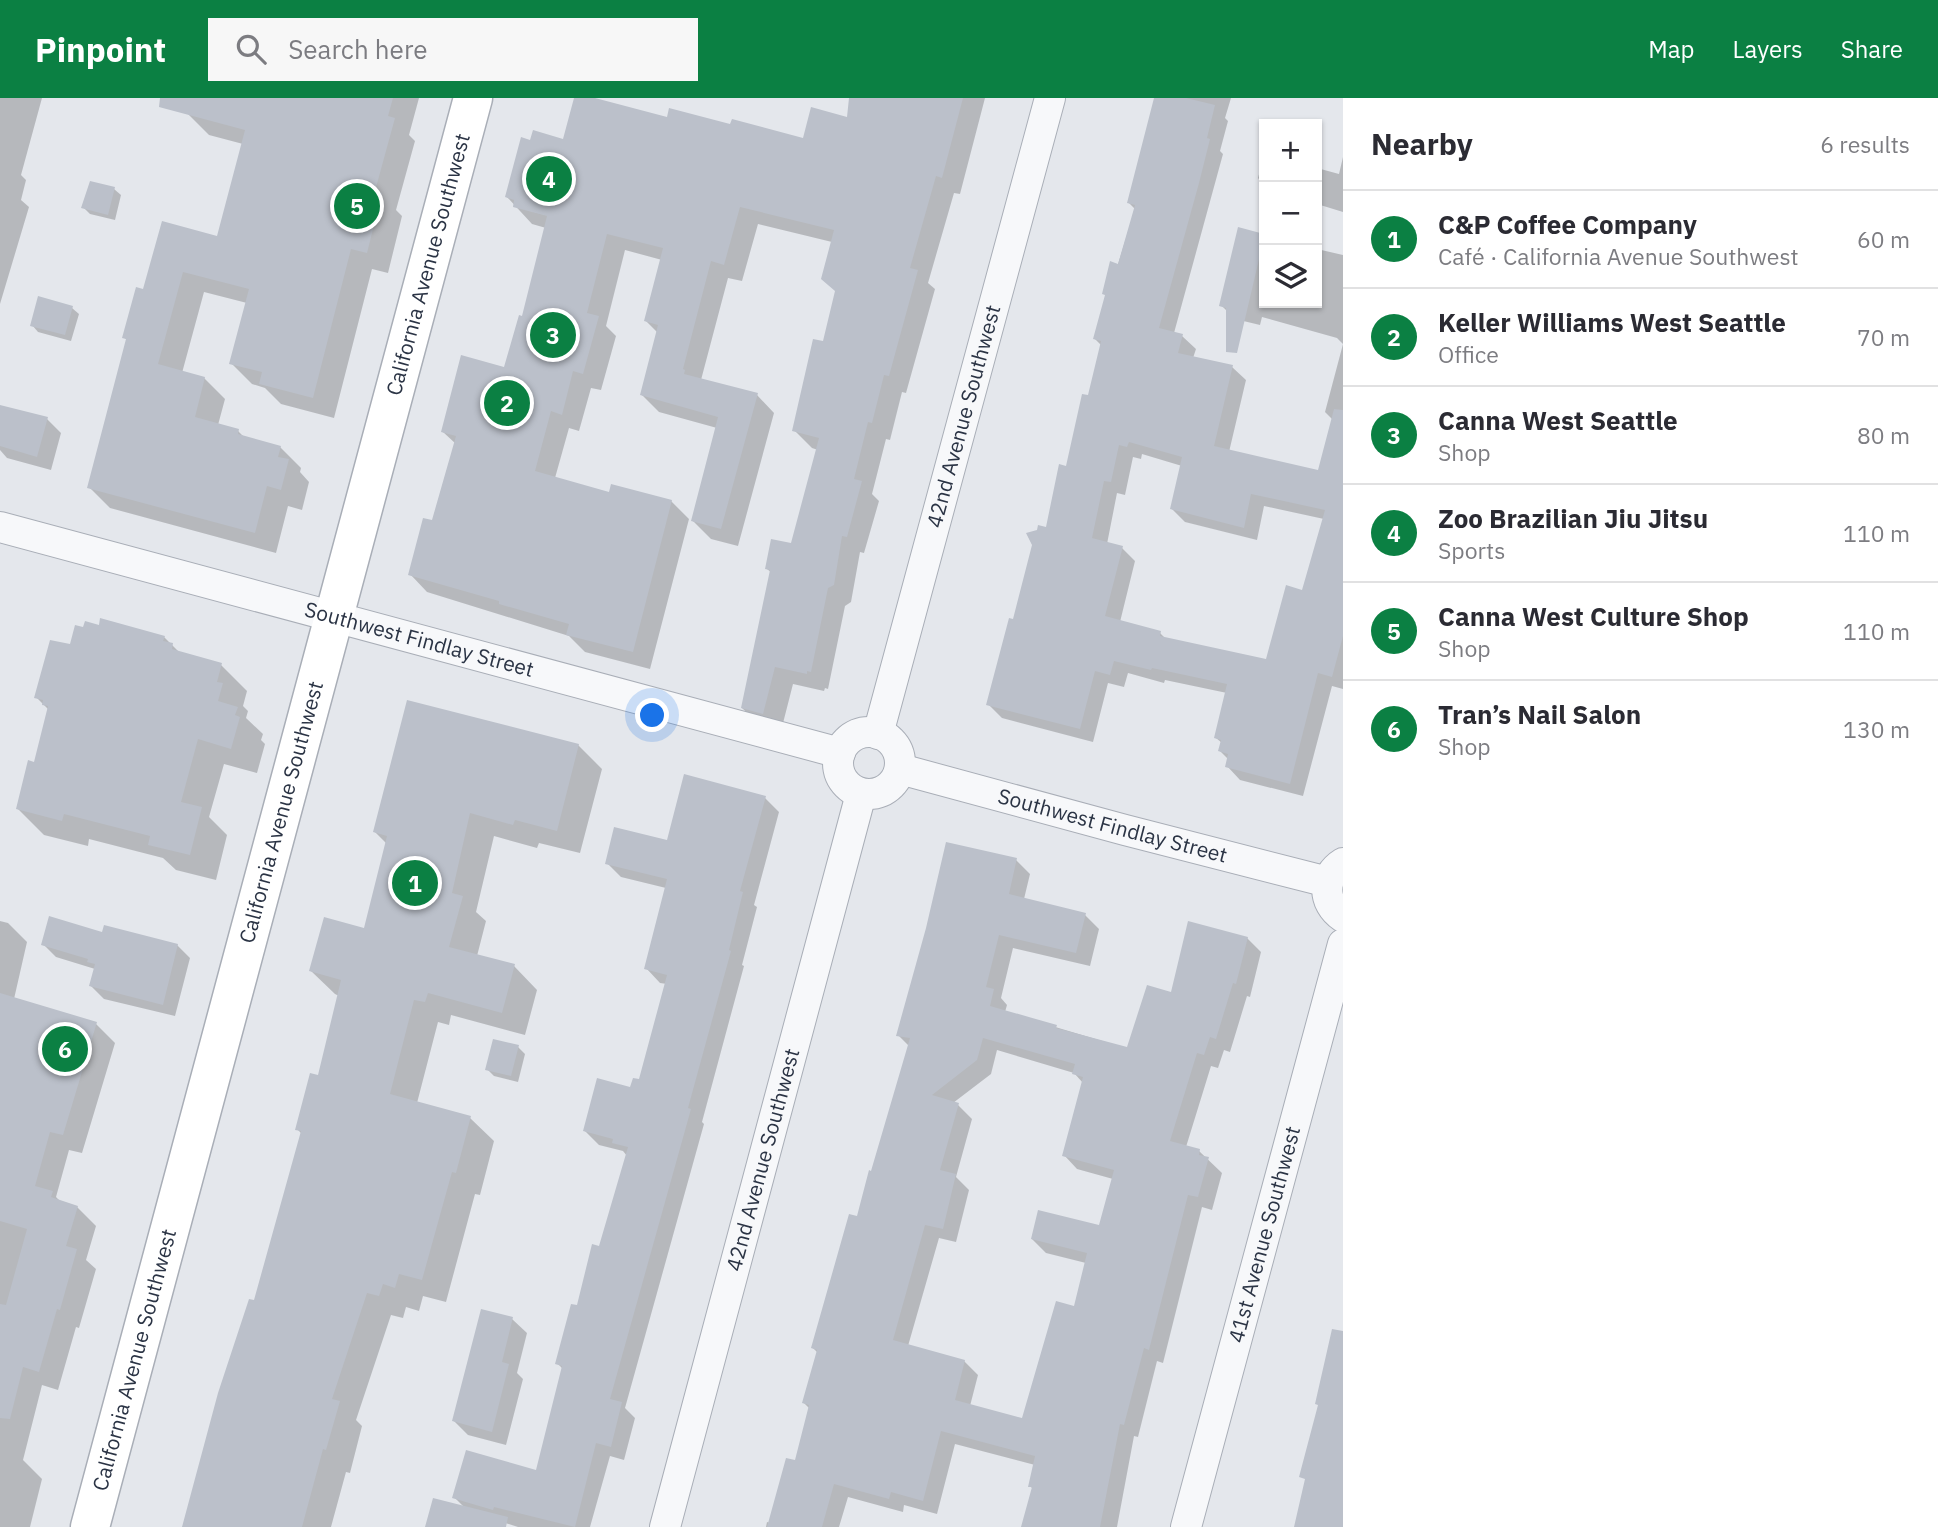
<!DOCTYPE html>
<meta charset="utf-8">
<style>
:root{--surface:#fff;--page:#f7f7f7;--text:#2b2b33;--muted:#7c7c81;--line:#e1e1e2;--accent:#0b8043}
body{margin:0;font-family:"IBM Plex Sans",sans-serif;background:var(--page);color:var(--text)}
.controls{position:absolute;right:21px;top:21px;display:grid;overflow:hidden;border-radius:0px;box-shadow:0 2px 5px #0004}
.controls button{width:63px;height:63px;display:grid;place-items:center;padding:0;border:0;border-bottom:2px solid var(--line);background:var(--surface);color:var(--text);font:35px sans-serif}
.you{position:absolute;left:653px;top:618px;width:24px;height:24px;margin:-18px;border:5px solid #fff;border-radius:50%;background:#1a73e8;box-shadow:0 0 0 10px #1a73e833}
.badge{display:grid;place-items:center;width:46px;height:46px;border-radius:50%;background:var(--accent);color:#fff;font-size:23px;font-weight:700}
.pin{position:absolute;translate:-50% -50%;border:4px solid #fff;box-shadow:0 2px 7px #0006}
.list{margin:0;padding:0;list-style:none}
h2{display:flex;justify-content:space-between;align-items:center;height:91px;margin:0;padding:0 28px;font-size:30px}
h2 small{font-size:23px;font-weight:400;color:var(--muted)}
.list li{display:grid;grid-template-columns:46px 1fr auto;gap:21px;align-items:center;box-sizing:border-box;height:98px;padding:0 28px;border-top:2px solid var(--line)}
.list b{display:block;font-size:26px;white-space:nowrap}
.list p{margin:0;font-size:23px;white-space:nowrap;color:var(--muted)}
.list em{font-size:23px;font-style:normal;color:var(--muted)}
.icon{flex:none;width:38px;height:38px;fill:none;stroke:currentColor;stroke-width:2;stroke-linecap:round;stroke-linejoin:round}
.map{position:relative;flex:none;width:1343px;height:1429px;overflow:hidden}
header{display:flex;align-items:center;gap:42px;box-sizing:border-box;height:98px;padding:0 35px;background:var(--accent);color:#fff}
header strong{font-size:33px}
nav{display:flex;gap:38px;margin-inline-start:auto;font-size:24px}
.search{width:490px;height:63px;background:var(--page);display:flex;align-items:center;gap:18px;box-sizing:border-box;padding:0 24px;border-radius:0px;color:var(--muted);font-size:26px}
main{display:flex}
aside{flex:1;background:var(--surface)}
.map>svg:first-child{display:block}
.shadow{fill:#0003;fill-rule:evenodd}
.building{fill:#bbc0ca;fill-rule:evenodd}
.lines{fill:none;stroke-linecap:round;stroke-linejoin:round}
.minor-casing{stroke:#a9aeb7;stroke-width:32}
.secondary-casing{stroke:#a9aeb7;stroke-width:41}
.minor{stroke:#f7f8fa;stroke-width:30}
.secondary{stroke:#fff;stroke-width:38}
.labels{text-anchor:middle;stroke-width:7;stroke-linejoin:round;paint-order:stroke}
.street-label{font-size:21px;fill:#2b3445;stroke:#f4f6f9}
</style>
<header>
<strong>Pinpoint</strong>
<div class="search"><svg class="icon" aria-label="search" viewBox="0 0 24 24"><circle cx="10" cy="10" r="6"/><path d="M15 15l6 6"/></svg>Search here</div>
<nav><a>Map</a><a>Layers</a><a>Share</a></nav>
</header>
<main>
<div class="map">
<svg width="1343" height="1429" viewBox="0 0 1343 1429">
<rect width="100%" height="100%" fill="#e4e7ec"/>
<!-- shadow -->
<path class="shadow" d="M0,0H42L21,77L26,82L21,102L29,109L0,206Z
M192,0H419L409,37L415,43L396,112L402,118L388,175L372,171L334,320L281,306L265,290L252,286L231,265L247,205L204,194L182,275L204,280L225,301L218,327L238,333L244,339L280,349L301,370L300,374L309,384L302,412L288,408L276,455L110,410L89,389L128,243L124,239L145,193L218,141L243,46L209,37L188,16Z
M576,0H588L668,22L732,28L804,43L889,32L897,0H985L960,96L954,95L928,185L935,191L906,295L902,294L890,342L886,341L872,396L879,403L864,455L860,454L851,504L845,508L828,591L825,590L824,593L793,586L781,633L760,627L742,610L772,475L767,471L792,447L818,352L812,350L794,332L824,245L837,194L832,144L758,126L742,183L728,180L701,282L757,297L774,315L738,448L711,441L693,423L717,330L659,314L641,296L658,235L646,223L662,162L625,152L606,228L616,238L601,292L591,290L579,333L569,330L555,380L610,396L671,403L689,421L650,571L585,554L569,538L427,494L410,476L434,424L456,346L443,334L505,271L523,220L546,130L532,126L507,99L532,44L565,43Z
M1156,0H1231L1225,20L1228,23L1220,53L1223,56L1174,235L1182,238L1196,251L1193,260L1232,269L1246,282L1229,354L1319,374L1333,322L1325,314L1343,246L1337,240L1262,219L1260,227L1235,221L1221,207L1239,131L1264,138V205H1317V151L1343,157V591L1332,588L1303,698L1240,682L1227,668L1228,661L1220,653L1222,645L1216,640L1227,595L1165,582L1164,585L1128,575L1124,589L1108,585L1093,644L1002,620L988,606L1014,523L1034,447L1047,431L1089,300L1102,248L1095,241L1135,111L1129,105ZM1142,356L1182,368L1172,411L1185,424L1257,442L1264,408L1324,421L1303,494L1267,563L1167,542L1160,535L1120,524L1135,463L1122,450L1107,446L1117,395L1125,397L1133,359L1141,361Z
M1264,57V87L1258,80Z
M1343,59V114L1317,106V70L1339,76Z
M114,91L121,97L115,122L90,116L83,109Z
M72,210L79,216L71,243L38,234L32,227Z
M0,321H47L61,335L51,372L7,360L0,352Z
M164,539L181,556L221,567L247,593L243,608L248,613L246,620L263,636L261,642L265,646L257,675L224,666L209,719L227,737L216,782L176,772L163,760L89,741L88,748L44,737L18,711L36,666L49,612L36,599L71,548Z
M578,647L602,671L580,755L539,745L537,750L494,738L476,814L486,823L477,858L514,868L537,892L525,937L451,917L449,927L438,924L417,1005L470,1020L494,1043L480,1097L475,1096L446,1204L423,1198L419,1213L406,1209L403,1220L391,1217L356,1322L362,1328L350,1375L346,1374L331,1429H184L255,1204L302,1036L297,1031L319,979L339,898L335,896L311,873L365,832L387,746L375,734Z
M765,700L779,714L754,807L757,809L742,867L744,868L702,1024L704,1026L625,1310L635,1320L624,1362L610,1358L590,1429H518L468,1413L462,1429H427L465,1410L454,1399L537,1374L563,1271L557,1265L600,1150L627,1058L623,1053L599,1047L585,1033L641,984L667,886L660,885L646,870L666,790L621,779L607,765L668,744Z
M1016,762L1030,776L1024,801L1085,817L1099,831L1090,868L1013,850L1001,900L1007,907L1005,914L1129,951L1172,896L1247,840L1261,854L1250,899L1247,898L1230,954L1224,952L1218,970L1211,968L1186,1049L1199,1053L1222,1075L1212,1112L1202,1109L1163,1265L1157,1263L1138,1339L1134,1338L1117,1429H1023L1033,1391L1030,1388L1035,1367L955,1346L937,1416L904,1407L903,1414L848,1399L839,1429H766L767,1424L770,1425L796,1365L810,1311L804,1305L818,1255L813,1250L859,1120L910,949L898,937ZM997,952L1074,975L1083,985L1064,1057L1077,1071L1113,1081L1100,1129L1032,1141L1046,1155L1086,1165L1075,1210L1024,1322L970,1308L978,1277L964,1263L908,1248L939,1140L956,1144L969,1092L956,1079L972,1021L958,1007L953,1005L991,976Z
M0,823L8,825L27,844L14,901L96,926L115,945L82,1055L69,1052L56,1099L62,1105L77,1109L96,1128L86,1162L96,1171L79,1230L76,1229L58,1292L42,1287L23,1362L42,1381L30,1429H0Z
M103,836L177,847L190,860L175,918L104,901L91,888L95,871L56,859L43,846Z
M518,949L525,956L518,984L494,978L487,971Z
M512,1221L527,1235L517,1275L523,1281L506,1347L468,1337L454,1323Z"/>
<!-- building -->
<path class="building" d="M160,0H393L388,18L395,20L375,93L382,95L367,155L351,151L313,300L259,286L262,274L229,266L249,191L183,174L158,266L205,279L195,319L239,331L238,336L281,348L278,359L289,361L281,392L267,388L255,435L87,390L126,241L122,240L136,189L143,191L162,123L217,138L245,32L159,9Z
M574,0H595L667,19L669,10L730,26L732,21L803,40L811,9L847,19L849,0H963L942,80L936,78L910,170L918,172L889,278L884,277L872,325L868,324L854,381L862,383L847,439L842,438L834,487L828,490L811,574L807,573V576L775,569L763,616L741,610L770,472L765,471L771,441L791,445L819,340L792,333L813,241L823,243L835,193L821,181L834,132L740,109L724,167L711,163L683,271L685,272L684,276L758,295L721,431L691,423L718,319L640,297L658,227L644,223L663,150L607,136L587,215L599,218L583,276L573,273L562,317L551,313L535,373L609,394L611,386L672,402L633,554L566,537L569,526L499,506V503L408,477L423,420L432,422L456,338L441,334L461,257L504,269L519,217L522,218L547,118L513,109L514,102L505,99L521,39L530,42L533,32L563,41Z
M1154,0H1186L1215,7L1207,40L1210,41L1199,85L1159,230L1183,236L1178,255L1233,267L1214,348L1318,372L1334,311L1343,312V538L1332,579L1318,575L1290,686L1225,669L1228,656L1218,653L1221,642L1214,640L1227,586L1152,570L1151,572L1114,563L1110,577L1095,573L1080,631L986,607L1009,520L1013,521L1032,447L1026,435L1037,432L1038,427L1046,429L1059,366L1066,368L1082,296L1088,297L1101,243L1093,241L1105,197L1102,196L1110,163L1118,166L1135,107L1127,105ZM1129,344L1182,359L1170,411L1244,430L1251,396L1325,412L1302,492L1286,487L1266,561L1160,538L1161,533L1105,518L1123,448L1092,440L1104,383L1111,384L1119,347L1127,349Z
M90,83L115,89L108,117L81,110Z
M1238,129L1264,136V140L1237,255L1226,254V210L1219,208Z
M38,198L73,208L65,237L30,228Z
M0,307L48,319L37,359L0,348Z
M100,520L165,538L163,543L173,545L172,551L222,565L217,584L223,585L218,603L238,609L235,617L240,619L231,651L198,641L181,704L202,709L190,757L148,747L150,738L64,716L62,723L16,711L28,662L34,664L48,608L42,607L43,602L34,600L50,542L70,546L75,527L83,529L85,523L99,527Z
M407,602L579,646L557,733L515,722L513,727L470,715L452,795L463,798L449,849L515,866L502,915L428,895L425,904L414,902L390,996L471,1018L456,1075L452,1074L422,1182L399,1176L395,1190L383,1186L379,1198L367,1195L332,1301L340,1303L326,1352L323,1351L302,1429H182L218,1295L249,1201L254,1202L301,1033L295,1032L310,975L318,977L341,882L309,873L324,819L364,830L387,738L373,734Z
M684,676L766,698L740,793L743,794L729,852L731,853L688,1010L691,1011L610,1301L622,1304L611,1349L596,1345L575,1429L494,1409L493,1412L452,1400L466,1352L536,1372L562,1268L555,1266L571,1206L577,1207L592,1146L599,1148L628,1049L612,1045L613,1041L583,1033L597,980L630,989L633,980L639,981L667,877L644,871L667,781L605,766L614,729L667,742Z
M946,744L1017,760L1009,796L1086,815L1076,855L999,837L986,889L994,891L990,908L1057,927L1056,930L1127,949L1147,887L1171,894L1188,823L1248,839L1236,886L1233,885L1216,941L1210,939L1204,957L1197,955L1170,1043L1200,1051L1199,1057L1209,1059L1198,1099L1188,1097L1149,1252L1144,1250L1124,1327L1120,1326L1100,1429H1021L1032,1389H1028L1035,1358L941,1333L923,1403L891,1394L889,1401L834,1386L822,1429H767L786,1360L795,1362L809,1307L802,1305L817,1252L811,1250L849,1116L857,1118L869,1072L871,1073L910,940L896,938L926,830ZM983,940L1075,966L1072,976L1083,979L1062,1058L1114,1072L1099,1127L1038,1112L1031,1141L1087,1155L1074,1208L1056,1203L1022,1320L955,1302L965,1262L893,1242L925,1127L943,1131L956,1076L940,1072L959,1005L932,997L977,962Z
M49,818L102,834L104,827L178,846L163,907L89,888L95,866L87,864L88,861L41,847Z
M0,895L97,924L63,1037L50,1034L35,1088L53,1093L51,1099L78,1108L66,1148L77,1151L60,1212L57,1211L39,1274L23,1269L10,1321L0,1320V1206L6,1207L27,1131L0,1123Z
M493,941L519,947L511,978L485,972Z
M481,1211L513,1219L502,1264L509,1266L492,1334L452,1323Z
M1332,1231L1343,1233V1429H1294L1305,1381L1299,1379L1318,1307L1315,1306Z
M433,1400L508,1419L506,1429H425Z"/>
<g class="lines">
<!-- minor casing -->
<g class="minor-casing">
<g id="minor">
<path id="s1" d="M0,429L840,655"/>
<circle cx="869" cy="665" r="31"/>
<path id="s2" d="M878,636L1050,0"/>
<path id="s3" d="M900,671L1125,732L1328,784"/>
<path d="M1343,765C1322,778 1322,805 1343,819"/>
<path id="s4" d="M665,1429L861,696"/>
<path id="s5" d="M1186,1429L1343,846"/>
</g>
</g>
<!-- secondary casing -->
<g class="secondary-casing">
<g id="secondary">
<path id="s6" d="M90,1429L473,0"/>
</g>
</g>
<!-- minor -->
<use href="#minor" class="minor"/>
<!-- secondary -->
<use href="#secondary" class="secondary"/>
</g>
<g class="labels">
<!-- street labels -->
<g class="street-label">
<text dy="7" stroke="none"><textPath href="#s6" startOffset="1307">California Avenue Southwest</textPath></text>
<text dy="7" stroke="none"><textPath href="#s2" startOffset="329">42nd Avenue Southwest</textPath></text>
<text dy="7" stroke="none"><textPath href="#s1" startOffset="434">Southwest Findlay Street</textPath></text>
<text dy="7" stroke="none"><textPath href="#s6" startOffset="740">California Avenue Southwest</textPath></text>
<text dy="7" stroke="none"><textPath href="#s3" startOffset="220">Southwest Findlay Street</textPath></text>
<text dy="7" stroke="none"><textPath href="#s4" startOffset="380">42nd Avenue Southwest</textPath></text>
<text dy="7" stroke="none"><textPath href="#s5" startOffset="303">41st Avenue Southwest</textPath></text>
<text dy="7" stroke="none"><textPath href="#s6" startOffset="173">California Avenue Southwest</textPath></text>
</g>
</g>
</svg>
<div class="controls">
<button>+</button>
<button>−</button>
<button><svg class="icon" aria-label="layers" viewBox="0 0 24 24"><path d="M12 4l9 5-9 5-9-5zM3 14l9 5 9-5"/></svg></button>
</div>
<div class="you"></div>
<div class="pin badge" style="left:415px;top:785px">1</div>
<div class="pin badge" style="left:507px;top:305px">2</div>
<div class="pin badge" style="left:553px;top:237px">3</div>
<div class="pin badge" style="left:549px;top:81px">4</div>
<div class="pin badge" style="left:357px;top:108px">5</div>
<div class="pin badge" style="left:65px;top:951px">6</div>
</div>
<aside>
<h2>Nearby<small>6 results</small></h2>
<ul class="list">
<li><span class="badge">1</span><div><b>C&amp;P Coffee Company</b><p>Café · California Avenue Southwest</p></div><em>60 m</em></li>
<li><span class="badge">2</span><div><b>Keller Williams West Seattle</b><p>Office</p></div><em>70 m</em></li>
<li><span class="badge">3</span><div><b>Canna West Seattle</b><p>Shop</p></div><em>80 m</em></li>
<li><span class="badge">4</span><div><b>Zoo Brazilian Jiu Jitsu</b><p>Sports</p></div><em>110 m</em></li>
<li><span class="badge">5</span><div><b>Canna West Culture Shop</b><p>Shop</p></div><em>110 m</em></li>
<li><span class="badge">6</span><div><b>Tran’s Nail Salon</b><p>Shop</p></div><em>130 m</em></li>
</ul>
</aside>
</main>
